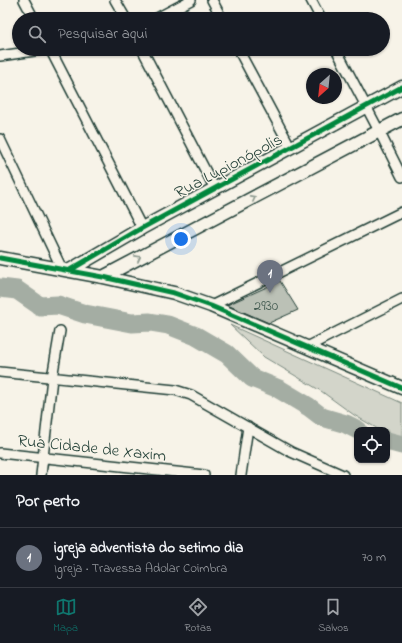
<!DOCTYPE html>
<html lang="pt">
<meta charset="utf-8">
<style>
:root{--surface:#171b24;--page:#20242c;--text:#f1f3f6;--muted:#9ea1a6;--line:#363941;--accent:#0f766e}
body{margin:0;font-family:"Indie Flower",sans-serif;background:var(--page);color:var(--text)}
.controls{position:absolute;right:12px;bottom:12px;display:grid;overflow:hidden;border-radius:8px;box-shadow:0 1px 3px #0004}
.controls button{width:36px;height:36px;display:grid;place-items:center;padding:0;border:0;border-bottom:1px solid var(--line);background:var(--surface);color:var(--text);font:20px sans-serif}
.compass{position:absolute;left:306px;top:68px;width:36px;height:36px;border-radius:50%;background:var(--surface);box-shadow:0 1px 3px #0004;rotate:207deg}
.you{position:absolute;left:181px;top:239px;width:14px;height:14px;margin:-10px;border:3px solid #fff;border-radius:50%;background:#1a73e8;box-shadow:0 0 0 6px #1a73e833}
.badge{display:grid;place-items:center;width:26px;height:26px;border-radius:50%;background:var(--accent);color:#fff;font-size:13px;font-weight:700}
.pin{position:absolute;translate:-50% -33px;filter:drop-shadow(0 1px 2px #0008)}
.pin::after{content:'';position:absolute;top:21px;width:14px;height:12px;background:inherit;clip-path:polygon(0 0,100% 0,50% 100%)}
.list{margin:0;padding:0;list-style:none}
h2{display:flex;justify-content:space-between;align-items:center;height:52px;margin:0;padding:0 16px;font-size:17px}
h2 small{font-size:13px;font-weight:400;color:var(--muted)}
.list li{display:grid;grid-template-columns:26px 1fr auto;gap:12px;align-items:center;box-sizing:border-box;height:60px;padding:0 16px;border-top:1px solid var(--line)}
.list b{display:block;font-size:15px;white-space:nowrap}
.list p{margin:0;font-size:13px;white-space:nowrap;color:var(--muted)}
.list em{font-size:13px;font-style:normal;color:var(--muted)}
.icon{flex:none;width:22px;height:22px;fill:none;stroke:currentColor;stroke-width:2;stroke-linecap:round;stroke-linejoin:round}
.map{position:relative;flex:none;width:402px;height:475px;overflow:hidden}
.search{position:absolute;background:var(--surface);box-shadow:0 1px 3px #0004;left:12px;right:12px;top:12px;height:44px;display:flex;align-items:center;gap:10px;box-sizing:border-box;padding:0 14px;border-radius:22px;color:var(--muted);font-size:15px}
.sheet{height:112px;background:var(--surface)}
nav{display:flex;justify-content:space-around;align-items:center;box-sizing:border-box;height:56px;border-top:1px solid var(--line);background:var(--surface);font-size:11px;color:var(--muted)}
nav a{display:grid;justify-items:center;gap:2px}
nav .on{color:var(--accent)}
.map>svg:first-child{display:block}
.green{fill:#d3d5ca;stroke:#79897f}
.lines{fill:none;stroke-linecap:round;stroke-linejoin:round}
.river{stroke:#a4ada3;stroke-width:19}
.building{fill:#bbc1b6;stroke:#1f3d34}
.minor-casing{stroke:#1f3d34;stroke-width:12}
.tertiary-casing{stroke:#1f3d34;stroke-width:15}
.minor{stroke:#f7f3e8;stroke-width:9}
.tertiary{stroke:#f7f3e8;stroke-width:12}
.cycleway-casing{stroke:#f7f3e8;stroke-width:8}
.cycleway{stroke:#00873e;stroke-width:5}
.oneway{stroke:#8b988e}
.labels{text-anchor:middle;stroke-width:3;stroke-linejoin:round;paint-order:stroke}
.number-label{font-size:15px;fill:#465e54}
.street-label{font-size:17px;fill:#1f3d34;stroke:#f7f3e8}
</style>
<div class="map">
<svg width="402" height="475" viewBox="0 0 402 475">
<rect width="100%" height="100%" fill="#f7f3e8"/>
<filter id="ink" filterUnits="userSpaceOnUse"><feTurbulence type="fractalNoise" baseFrequency=".025" numOctaves="2"/><feDisplacementMap in="SourceGraphic" scale="8" xChannelSelector="R" yChannelSelector="G"/><feConvolveMatrix kernelMatrix="1 2 1 2 8 2 1 2 1" color-interpolation-filters="sRGB"/></filter>
<g filter="url(#ink)">
<!-- green -->
<path class="green" d="M230,325L402,403V437L387,432V430H382L378,429L354,415L321,391L264,357Z"/>
<g class="lines">
<!-- river -->
<path class="river" d="M0,288L17,290L40,306L58,305L85,314L132,323L150,322L168,325L196,336L227,354L252,378L279,389L309,407L322,417L346,424L358,430
M387,441L402,445"/>
</g>
<!-- building -->
<path class="building" d="M280,281L298,310L269,323L227,305Z"/>
<g class="lines">
<!-- minor casing -->
<g class="minor-casing">
<path id="minor" d="M24,0L34,19
M115,0L126,19
M212,0L222,19
M311,0L321,19
M155,19L191,0
M50,49L142,228
M142,49L215,189
M238,49L291,148
M336,49L379,131L402,177
M0,56L48,49
M0,139L62,269
M211,306L402,212
M307,347L402,299
M0,372L175,390L191,395L291,452L343,475
M0,453L204,475
M41,475L52,378L60,331
M241,475L248,427"/>
</g>
<!-- tertiary casing -->
<g class="tertiary-casing">
<path id="tertiary" d="M0,258L103,277L174,293L211,306L402,388
M70,270L142,228L402,87
M103,277L402,119"/>
</g>
<!-- minor -->
<use href="#minor" class="minor"/>
<!-- tertiary -->
<use href="#tertiary" class="tertiary"/>
<!-- cycleway casing -->
<g class="cycleway-casing">
<path id="cycleway" d="M0,258L103,277L174,293L211,306L402,388
M70,270L142,228L402,87"/>
</g>
<!-- cycleway -->
<use href="#cycleway" class="cycleway"/>
</g>
<!-- one-way arrows -->
<defs><path id="oneway-chevron" d="M-2-3.5L2.5 0L-2 3.5" fill="none" stroke-width="1.6" stroke-linecap="round" stroke-linejoin="round"/></defs>
<g class="oneway">
<use href="#oneway-chevron" transform="translate(253 198) rotate(-28)"/>
<use href="#oneway-chevron" transform="translate(138 258) rotate(-28)"/>
</g>
</g>
<g class="labels">
<!-- number labels -->
<g class="number-label">
<text x="266" y="310">2930</text>
</g>
<!-- street labels -->
<g class="street-label">
<text transform="translate(228 165) rotate(-28)" y="6">Rua Lupionópolis</text>
<text transform="translate(92 447) rotate(6)" y="6">Rua Cidade de Xaxim</text>
</g>
</g>
</svg>
<div class="controls">
<button><svg class="icon" aria-label="locate" viewBox="0 0 24 24"><circle cx="12" cy="12" r="6"/><path d="M12 2v4M12 18v4M2 12h4M18 12h4"/></svg></button>
</div>
<svg class="compass" viewBox="-18 -18 36 36"><path d="M0-13l5 13h-10z" fill="#e53935"/><path d="M0 13l5-13h-10z" fill="#9ea1a6"/></svg>
<div class="you"></div>
<div class="pin badge" style="left:270px;top:293px;background:#6b7280">1</div>
<div class="search"><svg class="icon" aria-label="search" viewBox="0 0 24 24"><circle cx="10" cy="10" r="6"/><path d="M15 15l6 6"/></svg>Pesquisar aqui</div>
</div>
<section class="sheet">
<h2>Por perto<small></small></h2>
<ul class="list">
<li><span class="badge" style="background:#6b7280">1</span><div><b>igreja adventista do setimo dia</b><p>Igreja · Travessa Adolar Coimbra</p></div><em>70 m</em></li>
</ul>
</section>
<nav>
<a class="on"><svg class="icon" aria-label="map" viewBox="0 0 24 24"><path d="M3 6l6-2 6 2 6-2v14l-6 2-6-2-6 2zM9 4v14M15 6v14"/></svg>Mapa</a>
<a><svg class="icon" aria-label="directions" viewBox="0 0 24 24"><path d="M12 3l9 9-9 9-9-9zM9 14v-3h6M13 9l2 2-2 2"/></svg>Rotas</a>
<a><svg class="icon" aria-label="saved" viewBox="0 0 24 24"><path d="M7 4h10v16l-5-4-5 4z"/></svg>Salvos</a>
</nav>
